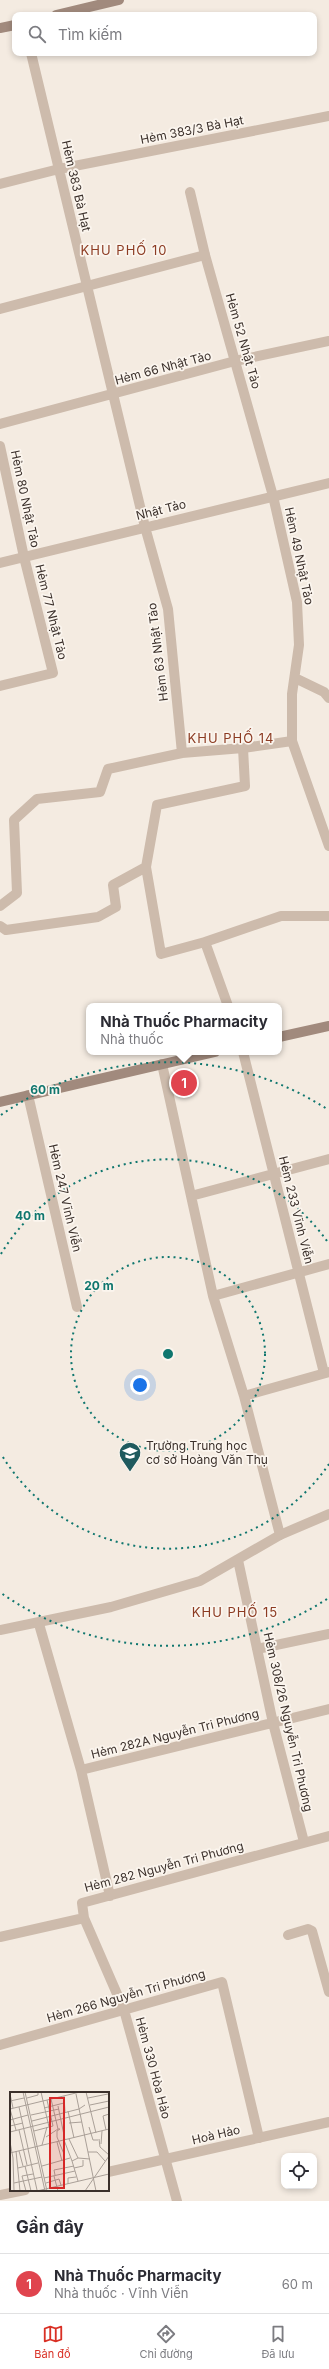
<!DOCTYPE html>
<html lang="vi">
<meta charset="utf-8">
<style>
:root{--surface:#fff;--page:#f2f2f3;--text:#2b2b33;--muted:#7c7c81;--line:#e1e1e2;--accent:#d93025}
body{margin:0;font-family:Inter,sans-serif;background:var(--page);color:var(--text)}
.controls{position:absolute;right:12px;bottom:12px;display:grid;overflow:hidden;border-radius:8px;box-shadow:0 2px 6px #0003}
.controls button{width:36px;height:36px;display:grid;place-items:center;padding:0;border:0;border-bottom:1px solid var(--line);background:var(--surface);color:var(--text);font:20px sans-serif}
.you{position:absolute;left:140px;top:1385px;width:14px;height:14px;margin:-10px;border:3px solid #fff;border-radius:50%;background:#1a73e8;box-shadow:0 0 0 6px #1a73e833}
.badge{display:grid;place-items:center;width:26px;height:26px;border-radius:50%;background:var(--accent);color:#fff;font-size:13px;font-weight:700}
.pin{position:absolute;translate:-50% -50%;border:2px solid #fff;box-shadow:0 1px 4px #0006}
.popup{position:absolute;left:86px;top:1003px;width:196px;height:52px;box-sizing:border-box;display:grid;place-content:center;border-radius:8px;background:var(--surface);filter:drop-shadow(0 1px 3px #0005);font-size:13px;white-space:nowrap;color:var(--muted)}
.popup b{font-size:15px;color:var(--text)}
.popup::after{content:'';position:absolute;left:50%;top:100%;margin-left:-8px;border:8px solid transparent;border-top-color:var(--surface)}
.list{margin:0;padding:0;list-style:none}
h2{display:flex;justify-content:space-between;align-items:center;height:52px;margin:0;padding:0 16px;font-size:17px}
h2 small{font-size:13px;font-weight:400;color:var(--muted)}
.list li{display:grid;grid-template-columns:26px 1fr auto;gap:12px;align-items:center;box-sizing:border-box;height:60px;padding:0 16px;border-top:1px solid var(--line)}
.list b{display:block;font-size:15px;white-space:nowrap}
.list p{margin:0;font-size:13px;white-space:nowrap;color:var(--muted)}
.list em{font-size:13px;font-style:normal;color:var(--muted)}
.icon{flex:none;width:22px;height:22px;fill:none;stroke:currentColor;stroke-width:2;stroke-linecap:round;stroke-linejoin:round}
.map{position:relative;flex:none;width:329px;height:2201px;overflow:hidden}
.search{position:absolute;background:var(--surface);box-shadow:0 2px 6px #0003;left:12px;right:12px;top:12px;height:44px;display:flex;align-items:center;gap:10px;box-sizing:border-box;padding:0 14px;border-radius:8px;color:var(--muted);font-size:15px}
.sheet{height:112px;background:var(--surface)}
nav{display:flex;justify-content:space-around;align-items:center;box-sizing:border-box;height:56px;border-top:1px solid var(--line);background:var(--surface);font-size:11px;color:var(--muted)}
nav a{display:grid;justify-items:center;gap:2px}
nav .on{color:var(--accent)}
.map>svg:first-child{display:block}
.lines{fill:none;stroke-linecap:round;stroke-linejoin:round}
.lane{stroke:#cdbbac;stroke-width:10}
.street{stroke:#cdbbac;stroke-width:10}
.secondary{stroke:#a18a7d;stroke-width:10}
.ring{fill:none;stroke:#0f766e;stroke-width:2;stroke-dasharray:2 4}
.labels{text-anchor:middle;stroke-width:3.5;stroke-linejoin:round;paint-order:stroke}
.street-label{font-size:12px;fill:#3b302b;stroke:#fbf5ee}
.poi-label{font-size:12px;fill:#3b302b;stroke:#fbf5ee;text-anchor:start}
.neighbourhood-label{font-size:13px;letter-spacing:1px;fill:#8c3b22;stroke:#fbf5ee}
.inset-road{fill:none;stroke:#aaa098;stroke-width:1}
.view{fill:#d62828;fill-opacity:0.15;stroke:#d62828;stroke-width:2}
.inset-edge{fill:none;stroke:#3b302b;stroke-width:2}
.centre{fill:#0f766e;stroke:#fbf5ee;stroke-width:2}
.ring-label{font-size:12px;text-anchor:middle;font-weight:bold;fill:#0f766e;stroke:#fbf5ee;stroke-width:3.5;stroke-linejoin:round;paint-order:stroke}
</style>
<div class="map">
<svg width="329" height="2201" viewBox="0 0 329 2201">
<rect width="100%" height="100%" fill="#f4ebe1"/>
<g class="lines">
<!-- lane -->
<path class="lane" d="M190,192L205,255L273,496
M235,361L329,341
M0,446L24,557
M243,748L292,741
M28,1095L77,1307
M238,1560L273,1723L304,1842
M39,1624L81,1770
M0,1630L111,1607L200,1581L280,1535L329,1514
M257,1649L329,1634
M110,1896L81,1770L329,1709
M84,1918L124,2010L177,2201
M288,1935L308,1929L312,1931L329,1992
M0,1937L84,1918L82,1903L329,1836
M0,2045L222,1982L259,2138"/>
<!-- street -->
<path class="street" d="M31,53L145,527L168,609L182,753
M0,184L59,169L329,116
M0,309L205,255
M0,424L235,361
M273,496L297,602L299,645L292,694V741L329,846
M0,563L329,483
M295,678L324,692L329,698
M0,686L53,673L24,557
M0,906L17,893L14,820L37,799L100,792L108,769L182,753L243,748L245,786L157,805L146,867L161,954L205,942L228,1006
M0,926L6,930L98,917L116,907L113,885L146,867
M205,942L281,916H329
M243,1052L324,1373
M162,1064L213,1296L244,1396L280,1535
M191,1196L329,1159
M213,1296L329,1264
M244,1396L329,1372
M108,2172L329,2122
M0,2195L25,2190"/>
<!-- secondary -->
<path class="secondary" d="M56,15L119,0
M0,28L15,25
M279,1037L329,1026
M0,1102L215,1052"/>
</g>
<!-- distance rings -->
<g class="ring">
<circle cx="168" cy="1354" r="97"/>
<path d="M329 1464A195 195 0 0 1 1 1454M1 1254A195 195 0 0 1 329 1244"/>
<path d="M327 1599A292 292 0 0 1 1 1593M1 1115A292 292 0 0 1 327 1109"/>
</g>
<!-- icons -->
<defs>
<g id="school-pin" transform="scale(1.15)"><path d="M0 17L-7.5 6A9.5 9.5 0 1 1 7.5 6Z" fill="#1f5a5e" stroke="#fbf5ee"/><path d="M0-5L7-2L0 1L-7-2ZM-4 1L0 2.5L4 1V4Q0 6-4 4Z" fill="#fff"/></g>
</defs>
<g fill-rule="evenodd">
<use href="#school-pin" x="130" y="1453"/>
</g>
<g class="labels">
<!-- street labels -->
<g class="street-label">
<text transform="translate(192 130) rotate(-11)" y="4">Hẻm 383/3 Bà Hạt</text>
<text transform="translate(76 186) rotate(77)" y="4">Hẻm 383 Bà Hạt</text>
<text transform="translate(243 341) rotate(74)" y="4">Hẻm 52 Nhật Tảo</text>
<text transform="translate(163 368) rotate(-15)" y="4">Hẻm 66 Nhật Tảo</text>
<text transform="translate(25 499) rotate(78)" y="4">Hẻm 80 Nhật Tảo</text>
<text transform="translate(161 510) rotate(-14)" y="4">Nhật Tảo</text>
<text transform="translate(299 556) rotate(78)" y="4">Hẻm 49 Nhật Tảo</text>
<text transform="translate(51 612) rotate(76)" y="4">Hẻm 77 Nhật Tảo</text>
<text transform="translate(158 652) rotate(-97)" y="4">Hẻm 63 Nhật Tảo</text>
<text transform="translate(65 1198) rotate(77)" y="4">Hẻm 247 Vĩnh Viễn</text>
<text transform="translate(296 1210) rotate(76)" y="4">Hẻm 233 Vĩnh Viễn</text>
<text transform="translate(288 1722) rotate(77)" y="4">Hẻm 308/26 Nguyễn Tri Phương</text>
<text transform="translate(175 1734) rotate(-14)" y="4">Hẻm 282A Nguyễn Tri Phương</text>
<text transform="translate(164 1867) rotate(-15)" y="4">Hẻm 282 Nguyễn Tri Phương</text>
<text transform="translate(126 1996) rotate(-16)" y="4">Hẻm 266 Nguyễn Tri Phương</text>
<text transform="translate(153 2068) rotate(75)" y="4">Hẻm 330 Hòa Hảo</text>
<text transform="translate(216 2135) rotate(-13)" y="4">Hoà Hảo</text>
</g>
<!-- poi labels -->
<g class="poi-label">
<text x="146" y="1450">Trường Trung học<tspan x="146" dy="14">cơ sở Hoàng Văn Thụ</tspan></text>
</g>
<!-- neighbourhood labels -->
<g class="neighbourhood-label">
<text x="124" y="255">KHU PHỐ 10</text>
<text x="231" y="743">KHU PHỐ 14</text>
<text x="235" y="1617">KHU PHỐ 15</text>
</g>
</g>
<!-- overview -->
<g transform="translate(10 2092)">
<rect width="99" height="99" fill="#f4ebe1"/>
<path class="inset-road" d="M13,0L35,99M15,0L37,99M31,0L39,35M76,0L86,41M0,2L3,16M66,2L86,99M54,4L55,20M17,6L28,3V0M78,6L98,2M41,7L48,37H50L47,39V45L54,62M0,9L14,6M80,13L99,9M48,14L55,48M9,15L18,56M34,16L54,11M0,17L70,0M0,17L6,38M58,19L64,46M21,23L49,17M0,28L18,23M22,29L69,17L75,13M59,31L72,30M0,34L13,31M79,35L83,48H88M9,38L17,73M96,38L93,24L99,22M24,39L43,34L37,8M0,40L99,15M36,45L48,37M59,47L68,66L80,67M89,47L90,55L99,63M54,48L62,69L68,66M0,50L3,66L4,99M47,50L52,69M91,52L92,39M32,53L37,35M18,57L27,98M6,59L10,99M9,59L13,74M78,60H87L95,69M0,61L99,37M62,69L68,89M15,74L21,99M32,74L60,66M8,76L28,71M64,76L73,74V68M45,83L44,78L64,74M44,84L48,99M34,86L65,79M4,91L32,85M36,91L49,87L51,93M58,92V86L66,85M16,99L12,84L23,82M27,99L99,82M75,99L99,64"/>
<path class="view" d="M40,6H54V96H40Z"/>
<rect width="99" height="99" class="inset-edge"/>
</g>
<circle cx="168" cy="1354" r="6" class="centre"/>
<g class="ring-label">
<text x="45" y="1094">60 m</text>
<text x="30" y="1220">40 m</text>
<text x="99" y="1290">20 m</text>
</g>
</svg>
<div class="controls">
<button><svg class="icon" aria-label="locate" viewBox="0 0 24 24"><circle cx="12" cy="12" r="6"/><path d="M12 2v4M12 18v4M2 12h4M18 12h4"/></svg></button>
</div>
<div class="you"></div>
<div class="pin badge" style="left:184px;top:1083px;background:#e0444e">1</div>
<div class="popup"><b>Nhà Thuốc Pharmacity</b>Nhà thuốc</div>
<div class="search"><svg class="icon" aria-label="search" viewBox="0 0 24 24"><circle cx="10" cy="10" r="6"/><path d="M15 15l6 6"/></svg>Tìm kiếm</div>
</div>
<section class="sheet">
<h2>Gần đây<small></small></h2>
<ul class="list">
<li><span class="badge" style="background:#e0444e">1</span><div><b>Nhà Thuốc Pharmacity</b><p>Nhà thuốc · Vĩnh Viễn</p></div><em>60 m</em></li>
</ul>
</section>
<nav>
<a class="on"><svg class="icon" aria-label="map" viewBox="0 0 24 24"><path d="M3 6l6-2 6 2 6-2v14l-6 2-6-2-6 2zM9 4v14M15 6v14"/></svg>Bản đồ</a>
<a><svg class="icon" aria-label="directions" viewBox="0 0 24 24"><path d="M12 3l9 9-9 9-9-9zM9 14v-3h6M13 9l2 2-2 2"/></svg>Chỉ đường</a>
<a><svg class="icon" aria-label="saved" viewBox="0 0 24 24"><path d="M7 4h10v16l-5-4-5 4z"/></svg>Đã lưu</a>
</nav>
